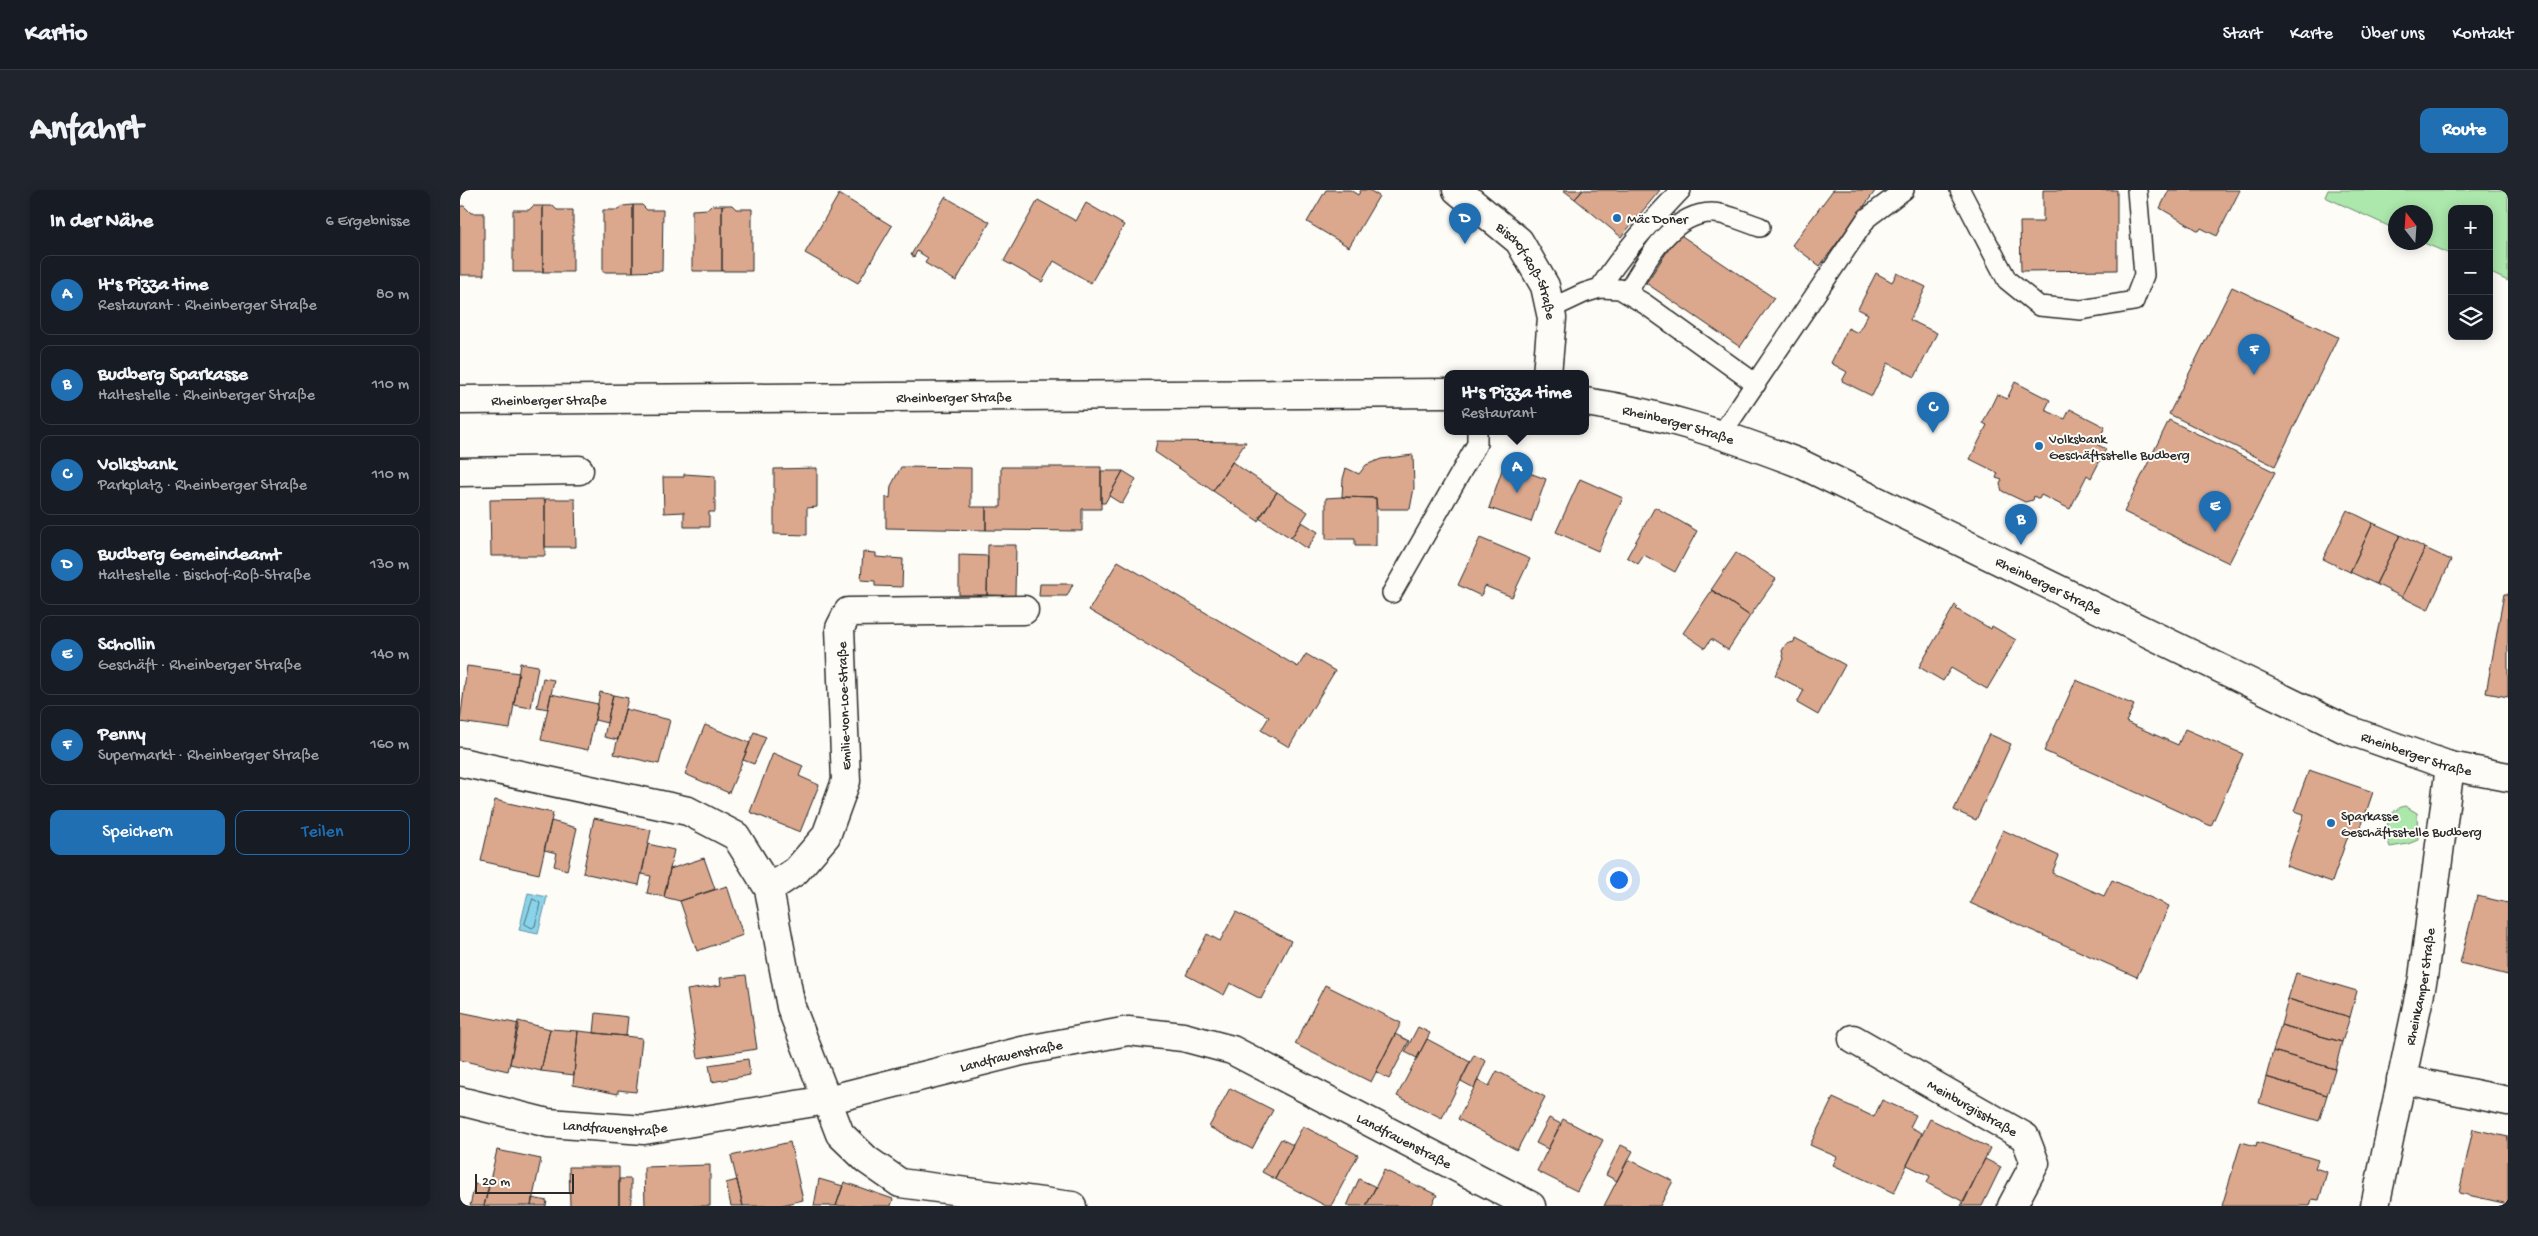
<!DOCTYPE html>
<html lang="de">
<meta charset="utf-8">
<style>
:root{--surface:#171b24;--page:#20242c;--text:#f1f3f6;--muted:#9ea1a6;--line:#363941;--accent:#1f6fb2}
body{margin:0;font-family:"Gochi Hand",sans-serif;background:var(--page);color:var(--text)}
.controls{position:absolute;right:15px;top:15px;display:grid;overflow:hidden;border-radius:10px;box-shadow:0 2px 12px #0003}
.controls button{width:45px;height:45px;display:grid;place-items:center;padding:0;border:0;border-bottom:1px solid var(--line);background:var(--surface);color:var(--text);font:25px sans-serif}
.compass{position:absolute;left:1928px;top:15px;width:45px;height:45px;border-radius:50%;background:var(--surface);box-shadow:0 2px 12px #0003;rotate:343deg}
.scale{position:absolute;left:15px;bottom:12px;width:99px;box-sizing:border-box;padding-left:5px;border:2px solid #2b2b2b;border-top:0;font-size:14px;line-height:18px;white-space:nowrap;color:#2b2b2b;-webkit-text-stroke:4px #fdfcf7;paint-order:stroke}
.you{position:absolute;left:1158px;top:689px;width:18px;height:18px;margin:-12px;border:4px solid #fff;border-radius:50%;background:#1a73e8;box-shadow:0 0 0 8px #1a73e833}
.badge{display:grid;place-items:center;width:32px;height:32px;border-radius:50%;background:var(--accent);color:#fff;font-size:16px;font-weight:700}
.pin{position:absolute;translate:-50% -41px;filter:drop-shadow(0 1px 2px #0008)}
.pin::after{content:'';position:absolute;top:26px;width:18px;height:15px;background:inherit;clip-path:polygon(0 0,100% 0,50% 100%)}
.popup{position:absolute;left:984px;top:180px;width:145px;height:65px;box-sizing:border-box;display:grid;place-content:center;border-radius:10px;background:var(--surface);filter:drop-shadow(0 1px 4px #0005);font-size:16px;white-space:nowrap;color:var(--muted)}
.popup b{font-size:19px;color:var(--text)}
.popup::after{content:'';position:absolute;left:50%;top:100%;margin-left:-10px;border:10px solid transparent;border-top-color:var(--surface)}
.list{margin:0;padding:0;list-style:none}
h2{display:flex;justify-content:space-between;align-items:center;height:65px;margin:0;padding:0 20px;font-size:21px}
h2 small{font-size:16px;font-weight:400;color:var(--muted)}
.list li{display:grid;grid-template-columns:32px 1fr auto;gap:15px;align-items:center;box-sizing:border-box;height:80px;margin:0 10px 10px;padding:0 10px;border:1px solid var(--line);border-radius:10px}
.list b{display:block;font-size:19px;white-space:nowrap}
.list p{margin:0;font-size:16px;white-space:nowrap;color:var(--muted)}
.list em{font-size:16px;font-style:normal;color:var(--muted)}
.actions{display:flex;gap:10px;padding:15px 20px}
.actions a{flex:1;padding:11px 0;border:1px solid var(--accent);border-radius:10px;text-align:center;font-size:18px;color:var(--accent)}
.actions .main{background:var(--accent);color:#fff}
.icon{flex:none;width:28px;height:28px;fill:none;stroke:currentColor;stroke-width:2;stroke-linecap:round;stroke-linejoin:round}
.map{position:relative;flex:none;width:2048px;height:1016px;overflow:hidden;border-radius:10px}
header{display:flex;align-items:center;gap:30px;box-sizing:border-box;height:70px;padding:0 25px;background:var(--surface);border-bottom:1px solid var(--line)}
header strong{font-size:24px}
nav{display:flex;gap:28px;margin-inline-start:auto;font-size:18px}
.intro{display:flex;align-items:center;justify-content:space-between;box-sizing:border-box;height:120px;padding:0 30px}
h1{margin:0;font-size:35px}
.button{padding:12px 22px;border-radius:10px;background:var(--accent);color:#fff;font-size:18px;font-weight:700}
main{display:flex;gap:30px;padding:0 30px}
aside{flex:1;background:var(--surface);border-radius:10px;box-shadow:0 2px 12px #0003}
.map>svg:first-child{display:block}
.green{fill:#ace7ac;stroke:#6c896c}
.water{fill:#8ad4eb;stroke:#64909e}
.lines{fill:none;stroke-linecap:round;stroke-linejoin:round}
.shore{stroke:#516f78;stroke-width:1}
.building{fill:#dba88e;stroke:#2b2b2b}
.lane-casing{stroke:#2b2b2b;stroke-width:22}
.street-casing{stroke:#2b2b2b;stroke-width:31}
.secondary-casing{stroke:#2b2b2b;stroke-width:31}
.lane{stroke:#fdfcf7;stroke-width:19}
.street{stroke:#fdfcf7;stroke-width:28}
.secondary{stroke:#fdfcf7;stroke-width:28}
.poi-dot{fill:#1f6fb2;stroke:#fdfcf7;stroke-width:2}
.labels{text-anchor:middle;stroke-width:4;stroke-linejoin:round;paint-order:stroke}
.poi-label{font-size:14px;fill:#2b2b2b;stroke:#fdfcf7;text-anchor:start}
.street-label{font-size:14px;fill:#2b2b2b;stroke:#fdfcf7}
</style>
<header>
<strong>Kartio</strong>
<nav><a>Start</a><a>Karte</a><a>Über uns</a><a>Kontakt</a></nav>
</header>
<div class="intro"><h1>Anfahrt</h1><a class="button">Route</a></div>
<main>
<aside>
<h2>In der Nähe<small>6 Ergebnisse</small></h2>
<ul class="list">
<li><span class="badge">A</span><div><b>It's Pizza time</b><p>Restaurant · Rheinberger Straße</p></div><em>80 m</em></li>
<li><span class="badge">B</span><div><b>Budberg Sparkasse</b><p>Haltestelle · Rheinberger Straße</p></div><em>110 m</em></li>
<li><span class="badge">C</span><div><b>Volksbank</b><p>Parkplatz · Rheinberger Straße</p></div><em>110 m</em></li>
<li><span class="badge">D</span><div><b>Budberg Gemeindeamt</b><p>Haltestelle · Bischof-Roß-Straße</p></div><em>130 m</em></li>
<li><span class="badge">E</span><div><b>Schollin</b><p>Geschäft · Rheinberger Straße</p></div><em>140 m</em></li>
<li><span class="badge">F</span><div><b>Penny</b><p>Supermarkt · Rheinberger Straße</p></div><em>160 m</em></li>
</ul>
<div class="actions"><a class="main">Speichern</a><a>Teilen</a></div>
</aside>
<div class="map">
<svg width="2048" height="1016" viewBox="0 0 2048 1016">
<rect width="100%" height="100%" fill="#fdfcf7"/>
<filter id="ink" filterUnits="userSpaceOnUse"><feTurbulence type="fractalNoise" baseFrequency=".02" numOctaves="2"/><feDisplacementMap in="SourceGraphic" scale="10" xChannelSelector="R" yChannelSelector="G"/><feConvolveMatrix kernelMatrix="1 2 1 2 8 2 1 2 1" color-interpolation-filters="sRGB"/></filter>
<g filter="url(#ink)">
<!-- green -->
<path class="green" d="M1868,0H2048V91L2029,82V19H1992V65L1964,53L1966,22H1936L1935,39L1865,7Z
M1945,616L1957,623L1958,650L1948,654L1930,657C1924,641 1926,620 1945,616Z"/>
<!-- water -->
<path class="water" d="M68,703L87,707L78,744L59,740Z"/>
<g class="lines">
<!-- shore -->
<path class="shore" d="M73,709L80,713L75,736L72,738L65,734Z"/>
</g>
<!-- building -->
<path class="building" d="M866,0H890L898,5L901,0H909L919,6L889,57L847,32Z
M1103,0H1123L1115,9Z
M1123,0H1200L1161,47L1115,9Z
M1373,0H1416L1360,76L1332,55Z
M1583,0H1657V80L1561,81L1560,32H1583Z
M1709,0H1780L1757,46L1741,38L1739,41L1700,18Z
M379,4L432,36L398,93L345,63Z
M485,7L530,32L496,91L465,73L468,68L457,61L454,67L451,65Z
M578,10L616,31L626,13L664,35L631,93L594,71L582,92L544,71Z
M173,15H182L187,20H203L202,81L173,82Z
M173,15V82H143V20H158L163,16Z
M252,15H262V81H232V20L248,19Z
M262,15H272L276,19H292V81H262Z
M0,16H4L11,23H24V85H0Z
M73,16H83V82H53V20H69Z
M83,16H93L97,20H113V82H83Z
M1219,44L1314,108L1280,157L1186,93Z
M1416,83L1432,92L1437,83L1466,97L1450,130L1477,143L1455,187L1428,173L1412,206L1382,191L1387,182L1371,173L1388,138L1398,143L1408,124L1398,119Z
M1772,97L1878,147L1815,276L1709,224Z
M1555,192L1590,210L1585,220L1605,229L1610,219L1645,237L1636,254L1646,259L1631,288L1627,285L1610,319L1581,305L1579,309L1574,306L1573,310L1565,312L1542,301L1540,294L1542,290L1536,288L1538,283L1510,269L1527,235L1523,233L1537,204L1547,209Z
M1709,230L1815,282L1769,373L1664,322Z
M697,251L786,252L753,301L695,262Z
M953,265L954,298L950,319H917L916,308L882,307L883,289L886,278L899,284L906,275L921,269Z
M772,272L817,302L798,331L753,301Z
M1044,274L1086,289L1071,332L1029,318Z
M441,277L511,278V317H526V340L426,338V307L430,308L431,296Z
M541,277H641V319H622V341L526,340V317H541Z
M357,278V317L347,318V345L314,344V279Z
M641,281H663L645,313H641Z
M663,281L676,289L662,314L649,306Z
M224,284L255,286V322H249V337H224V322L204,323L203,287H224Z
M1120,289L1163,308L1138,361L1096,342Z
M817,302L848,322L831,348L799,328Z
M882,307L916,308V356H895V349H866V308Z
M85,309V366H31L30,310Z
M85,309H115L116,357H85Z
M1195,317L1237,341L1215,382L1184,365L1178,374L1167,367Z
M1887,320L1913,333L1890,382L1863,369Z
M842,332L858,342L847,359L831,348Z
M1913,333L1940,345L1916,394L1890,382Z
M1940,345L1965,358L1942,407L1916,394Z
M1020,348L1070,369L1052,407L1025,396L1021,406L998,395Z
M528,355H556L555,406L527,405Z
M1965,358L1991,370L1968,420L1942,407Z
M403,362L416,363V367L443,369L442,397L415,396V391L401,390Z
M1276,363L1316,389L1290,426L1251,400Z
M499,365L528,366L527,405H499Z
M658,371L838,477L846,464L875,481L829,557L801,540L809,527L629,420Z
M580,394H613L607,406H579Z
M1252,400L1290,426L1268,460L1251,449L1245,458L1223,443Z
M2044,404H2048V507L2026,503Z
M1495,415L1498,417L1496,419L1531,439L1532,436L1556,450L1527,499L1491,478L1483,491L1459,477Z
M1335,448L1385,475L1358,525L1337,513L1344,500L1315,485L1324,469L1322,461L1326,454L1334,452Z
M60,473L78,476L71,518L54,515Z
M7,476L59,483L50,539L0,532Z
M83,488L94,490L88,519L77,517Z
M1616,490L1674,515L1666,532L1718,555L1725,539L1783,564L1751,636L1584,561Z
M140,502L153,505L147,533L135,530Z
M91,504L138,514L128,560L81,550Z
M153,505L168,508L158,550L144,547Z
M165,519L210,530L199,574L154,564Z
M245,535L290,553L269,603L225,584Z
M294,542L306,547L294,574L283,570Z
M1529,544L1551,554L1516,630L1494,620Z
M313,563L343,576L339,586L359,595L340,642L290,622Z
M1849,580L1913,602L1898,646L1889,643L1872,692L1826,676L1844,624L1834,621Z
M35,610L93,623L79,684L21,671Z
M134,628L191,640L179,695L123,683Z
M91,631L117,638L107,680L94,676L97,663L84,660Z
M1543,640L1599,666L1592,683L1644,706L1652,690L1709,716L1677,787L1510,713Z
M188,654L214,660L204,707L187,703L191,686L182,684Z
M244,668L255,699L220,711L204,707L210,679Z
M267,696L283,745L237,761L220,711Z
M2017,706L2048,713V785L2000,773Z
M776,722L831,751L801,809L770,793L764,805L726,785L747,744L760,751Z
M1836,783L1897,801L1890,827L1828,809Z
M286,785L297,859L238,868L227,800L261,795L260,788Z
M865,795L941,833L911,892L835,854Z
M1828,809L1890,827L1882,852L1821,835Z
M0,822L59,834L48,881L0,870Z
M136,823L168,827L166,846L134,843Z
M58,831L90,839L81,881L50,874Z
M1821,835L1882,852L1875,879L1813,861Z
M958,837L970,843L957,868L945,862Z
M90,839L118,841L114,885L81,881Z
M118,841L182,848L176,902L158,900V904L113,895Z
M935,844L949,851L929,889L916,882Z
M967,849L1010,872L982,928L937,906Z
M1813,861L1875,879L1867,905L1806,887Z
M1014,865L1026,871L1014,898L1001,891Z
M288,869L290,885L252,892L249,875Z
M1037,881L1085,907L1057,960L998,929L1018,890L1029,896Z
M1806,887L1867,905L1859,931L1799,913Z
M770,898L813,920L792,959L749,937Z
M1373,908L1414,927L1422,910L1456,925L1450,937L1462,943L1434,1003L1373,975L1377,967L1350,955Z
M1089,928L1101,934L1088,959L1076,953Z
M1103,929L1143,950L1117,1001L1077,981Z
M1470,929L1530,958L1504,1012L1467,993L1470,986L1447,975Z
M843,936L898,965L871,1016H866L815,989Z
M2013,939L2048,947V1014L1999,1003Z
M821,949L833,955L815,989L802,982Z
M330,952L343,1010L318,1016H283L271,966Z
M1781,952L1796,956L1797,952L1858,970L1855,978L1867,982L1859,1010L1852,1009L1850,1016H1762Z
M1161,955L1173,961L1157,991L1146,985Z
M37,960L81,969L71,1016H24Z
M1168,969L1213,991L1200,1016H1144Z
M1525,969L1541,977L1522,1016H1501Z
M250,975V1016H185L184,977Z
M109,977H159V1016H110Z
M924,980L977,1005L971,1016H906Z
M159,989H171V1016H159Z
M359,989L383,996L376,1016H354Z
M899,989L916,997L906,1016H887Z
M277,990L283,1016H271L266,993Z
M384,992L433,1009L431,1016H376Z
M15,994L29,997L24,1016H10Z
M72,1008L87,1011L86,1016H71Z"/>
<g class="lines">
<!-- lane casing -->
<g class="lane-casing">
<path id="lane" d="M1500,0L1547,90L1579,116L1621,120L1674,111L1684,85L1677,0
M1140,98C1162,62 1192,31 1221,0
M1167,103C1185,73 1211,22 1253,23C1265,23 1288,33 1300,37
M1090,119L1124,103L1140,98L1160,99L1185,114L1296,194
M1262,243L1407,28L1444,0
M932,403L1017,254V242"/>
</g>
<!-- street casing -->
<g class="street-casing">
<g id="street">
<path id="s1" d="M997,0L1059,51L1085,96L1092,128L1087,184"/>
<path d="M0,282L119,280"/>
<path d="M0,572L228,621L276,646L309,699L331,817L380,944L407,970L440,993L612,1016"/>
<path d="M309,699L336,681L366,646L386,591L380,438L388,422L564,420"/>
<path id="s2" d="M1393,849L1565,947L1575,973L1552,1016"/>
<path d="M1941,889L2048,911"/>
<path id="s3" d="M0,911L88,933L184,940L367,910L562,861L668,841L723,847L772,860L1071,1016"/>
<path id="s4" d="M1915,1016L1963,788L1990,576"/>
</g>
</g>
<!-- secondary casing -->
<g class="secondary-casing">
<g id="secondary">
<path id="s5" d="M0,210L988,203"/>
<path id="s6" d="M1126,212C1203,224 1266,245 1339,273L1885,539L1990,576L2048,587"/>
</g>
</g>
<!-- lane -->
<use href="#lane" class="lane"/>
<!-- street -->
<use href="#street" class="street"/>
<!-- secondary -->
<use href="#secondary" class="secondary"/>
</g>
</g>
<!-- markers -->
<g class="poi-dot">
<circle cx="1157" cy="28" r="5"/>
<circle cx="1579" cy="256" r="5"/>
<circle cx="1871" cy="633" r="5"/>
</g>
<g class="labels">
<!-- poi labels -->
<g class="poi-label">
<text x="1167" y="33">Mäc Doner</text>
<text x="1589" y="253">Volksbank<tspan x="1589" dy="16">Geschäftsstelle Budberg</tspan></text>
<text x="1881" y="630">Sparkasse<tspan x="1881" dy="16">Geschäftsstelle Budberg</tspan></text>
</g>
<!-- street labels -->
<g class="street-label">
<text dy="5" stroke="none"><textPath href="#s1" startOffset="110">Bischof-Roß-Straße</textPath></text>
<text dy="5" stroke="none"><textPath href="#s5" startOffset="494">Rheinberger Straße</textPath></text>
<text dy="5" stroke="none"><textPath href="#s5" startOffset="89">Rheinberger Straße</textPath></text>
<text dy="5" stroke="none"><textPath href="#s6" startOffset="95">Rheinberger Straße</textPath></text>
<text dy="5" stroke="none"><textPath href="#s6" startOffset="500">Rheinberger Straße</textPath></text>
<text transform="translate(383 516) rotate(-92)" y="5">Emilie-von-Loe-Straße</text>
<text dy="5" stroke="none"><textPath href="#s6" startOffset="905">Rheinberger Straße</textPath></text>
<text dy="5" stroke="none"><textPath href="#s4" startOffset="224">Rheinkamper Straße</textPath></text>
<text dy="5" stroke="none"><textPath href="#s3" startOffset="562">Landfrauenstraße</textPath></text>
<text dy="5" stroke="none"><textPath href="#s2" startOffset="138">Meinburgisstraße</textPath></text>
<text dy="5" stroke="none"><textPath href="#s3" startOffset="158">Landfrauenstraße</textPath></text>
<text dy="5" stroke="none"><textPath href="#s3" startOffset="982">Landfrauenstraße</textPath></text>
</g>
</g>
</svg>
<div class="controls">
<button>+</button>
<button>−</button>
<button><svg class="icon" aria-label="layers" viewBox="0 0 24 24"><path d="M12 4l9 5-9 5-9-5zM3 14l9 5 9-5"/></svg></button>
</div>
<svg class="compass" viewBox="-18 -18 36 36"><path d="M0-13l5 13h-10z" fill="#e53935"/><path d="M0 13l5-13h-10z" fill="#9ea1a6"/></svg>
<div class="scale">20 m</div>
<div class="you"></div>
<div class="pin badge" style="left:1057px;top:303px">A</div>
<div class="popup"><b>It's Pizza time</b>Restaurant</div>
<div class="pin badge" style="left:1561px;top:355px">B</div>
<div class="pin badge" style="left:1473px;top:243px">C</div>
<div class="pin badge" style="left:1005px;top:54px">D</div>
<div class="pin badge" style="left:1755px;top:342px">E</div>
<div class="pin badge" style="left:1794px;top:185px">F</div>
</div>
</main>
